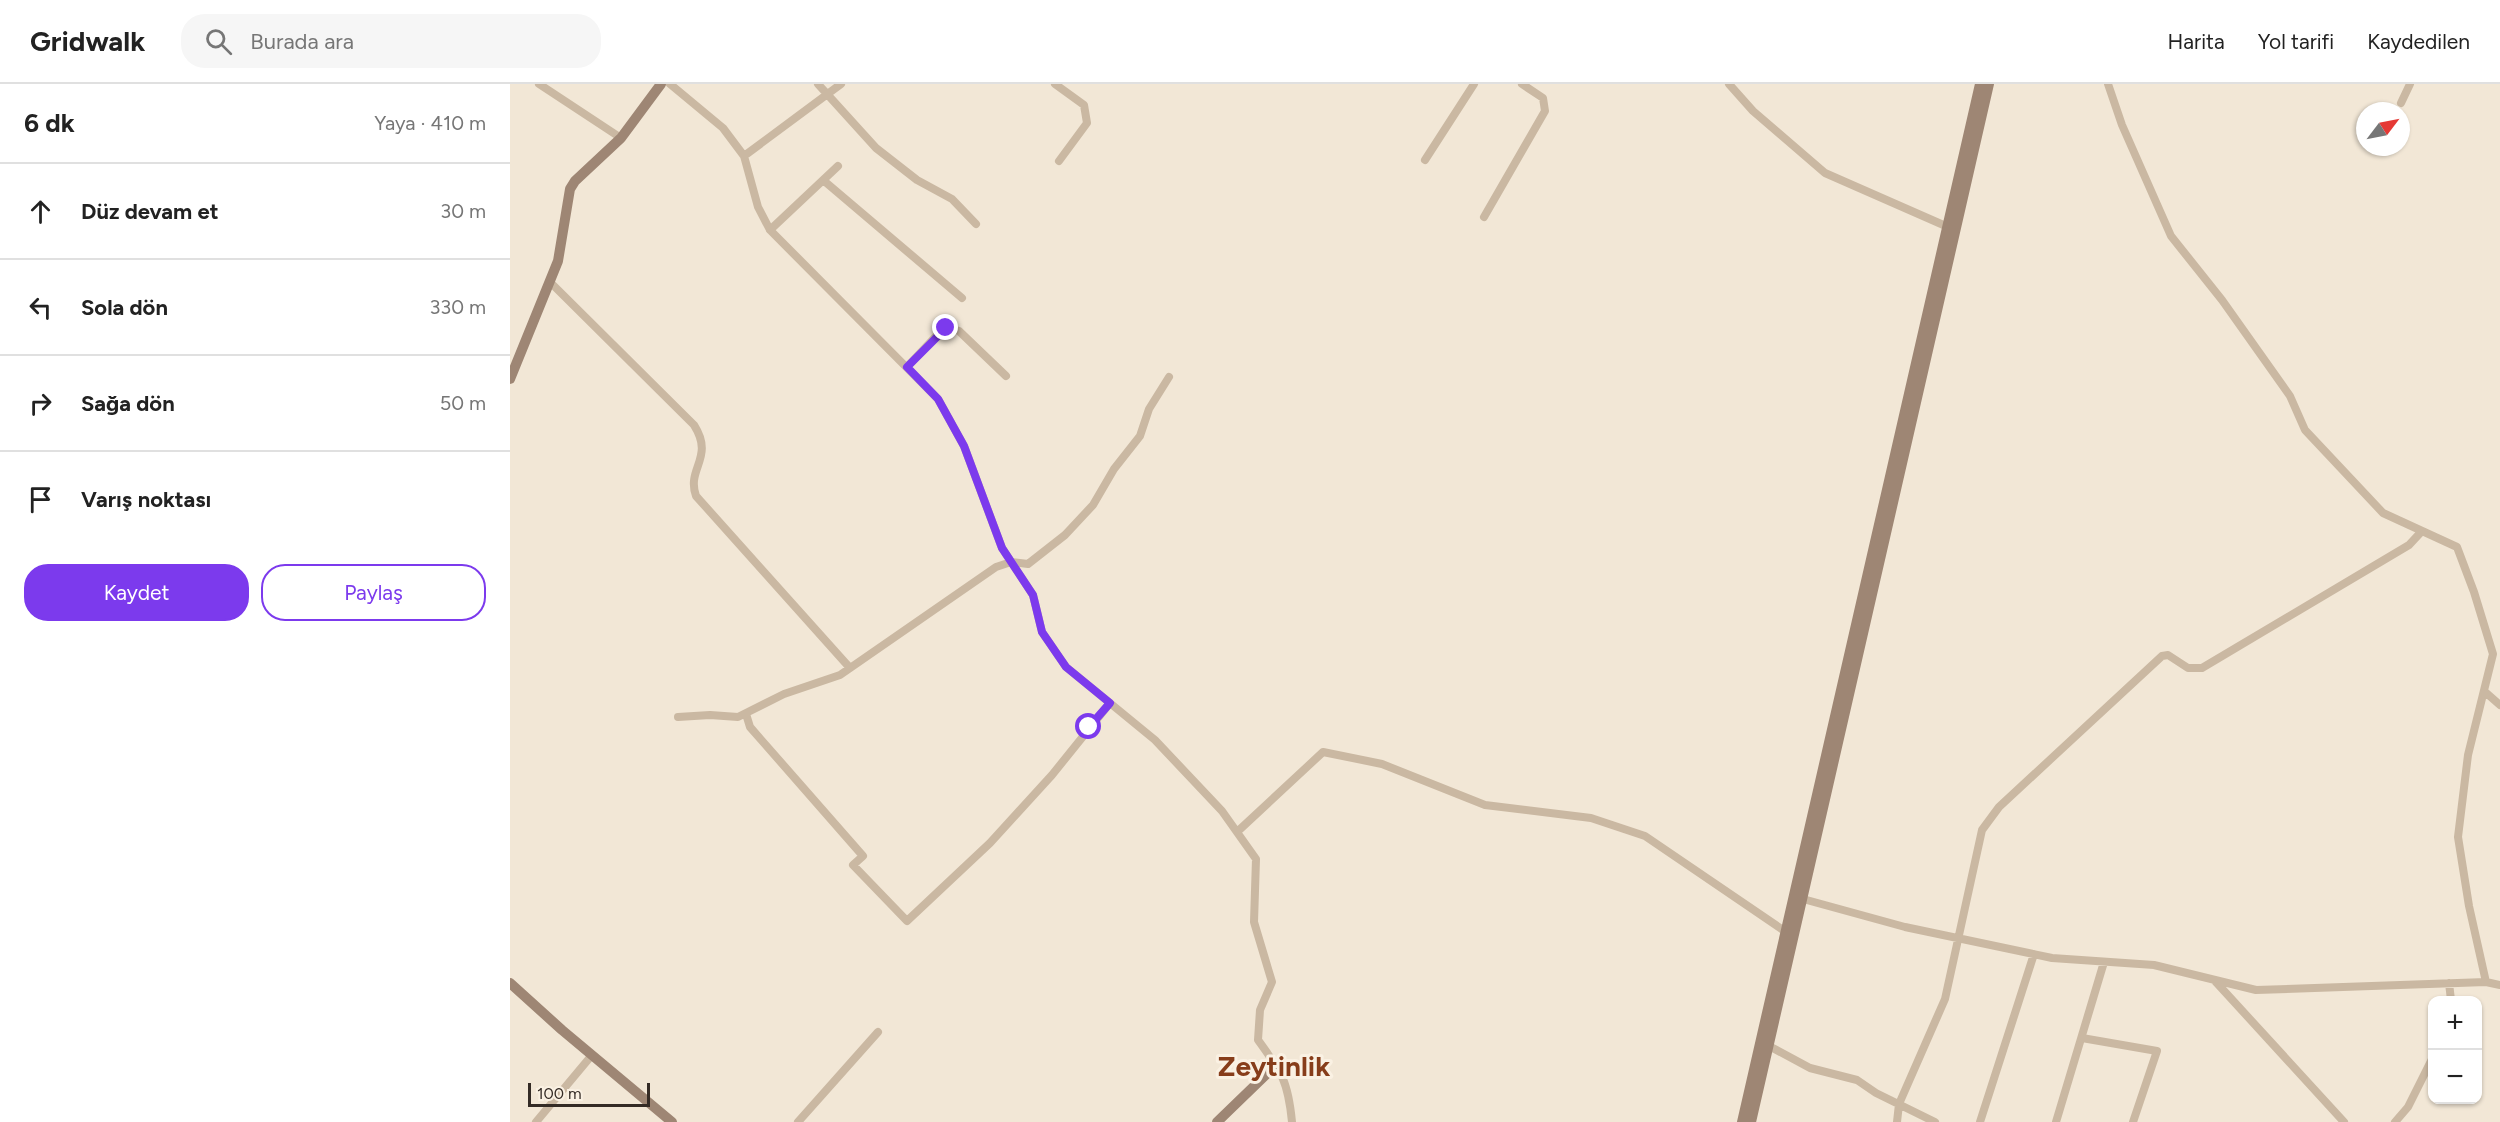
<!DOCTYPE html>
<html lang="tr">
<meta charset="utf-8">
<style>
:root{--surface:#fff;--page:#f6f6f6;--text:#222;--muted:#767676;--line:#e0e0e0;--accent:#7c3aed}
body{margin:0;font-family:Figtree,sans-serif;background:var(--page);color:var(--text)}
.controls{position:absolute;right:18px;bottom:18px;display:grid;overflow:hidden;border-radius:12px;box-shadow:0 2px 4px #0004}
.controls button{width:54px;height:54px;display:grid;place-items:center;padding:0;border:0;border-bottom:2px solid var(--line);background:var(--surface);color:var(--text);font:30px sans-serif}
.compass{position:absolute;left:1846px;top:18px;width:54px;height:54px;border-radius:50%;background:var(--surface);box-shadow:0 2px 4px #0004;rotate:58deg}
.scale{position:absolute;left:18px;bottom:15px;width:122px;box-sizing:border-box;padding-left:6px;border:3px solid #342b25;border-top:0;font-size:16px;line-height:21px;white-space:nowrap;color:#342b25;-webkit-text-stroke:4px #faf1e3;paint-order:stroke}
.stop{position:absolute;width:18px;height:18px;margin:-14px;border:4px solid #7c3aed;border-radius:50%;background:#fff}
.stop.end{background:#7c3aed;border-color:#fff;box-shadow:0 2px 6px #0008}
.list{margin:0;padding:0;list-style:none}
h2{display:flex;justify-content:space-between;align-items:center;height:78px;margin:0;padding:0 24px;font-size:26px}
h2 small{font-size:20px;font-weight:400;color:var(--muted)}
.list li{display:grid;grid-template-columns:39px 1fr auto;gap:18px;align-items:center;box-sizing:border-box;height:96px;padding:0 24px;border-top:2px solid var(--line)}
.list b{display:block;font-size:22px;white-space:nowrap}
.list em{font-size:20px;font-style:normal;color:var(--muted)}
.actions{display:flex;gap:12px;padding:18px 24px}
.actions a{flex:1;padding:14px 0;border:2px solid var(--accent);border-radius:24px;text-align:center;font-size:21px;color:var(--accent)}
.actions .main{background:var(--accent);color:#fff}
.icon{flex:none;width:33px;height:33px;fill:none;stroke:currentColor;stroke-width:2;stroke-linecap:round;stroke-linejoin:round}
.map{position:relative;flex:none;width:1990px;height:1038px;overflow:hidden}
header{display:flex;align-items:center;gap:36px;box-sizing:border-box;height:84px;padding:0 30px;background:var(--surface);border-bottom:2px solid var(--line)}
header strong{font-size:28px}
nav{display:flex;gap:33px;margin-inline-start:auto;font-size:21px}
.search{width:420px;height:54px;background:var(--page);display:flex;align-items:center;gap:15px;box-sizing:border-box;padding:0 21px;border-radius:24px;color:var(--muted);font-size:22px}
main{display:flex}
aside{flex:1;background:var(--surface)}
.map>svg:first-child{display:block}
.lines{fill:none;stroke-linecap:round;stroke-linejoin:round}
.street{stroke:#cab8a2;stroke-width:8}
.secondary{stroke:#9e8674;stroke-width:10}
.route{stroke:#7c3aed;stroke-width:8}
.labels{text-anchor:middle;stroke-width:6;stroke-linejoin:round;paint-order:stroke}
.district-label{font-size:28px;font-weight:bold;fill:#873d1a;stroke:#faf1e3}
</style>
<header>
<strong>Gridwalk</strong>
<div class="search"><svg class="icon" aria-label="search" viewBox="0 0 24 24"><circle cx="10" cy="10" r="6"/><path d="M15 15l6 6"/></svg>Burada ara</div>
<nav><a>Harita</a><a>Yol tarifi</a><a>Kaydedilen</a></nav>
</header>
<main>
<aside>
<h2>6 dk<small>Yaya · 410 m</small></h2>
<ul class="list">
<li><svg class="icon" aria-label="ahead" viewBox="0 0 24 24"><path d="M12 20V5M6 11l6-6 6 6"/></svg><div><b>Düz devam et</b></div><em>30 m</em></li>
<li><svg class="icon" aria-label="left" viewBox="0 0 24 24"><path d="M17 20v-9H6M10 6l-5 5 5 5"/></svg><div><b>Sola dön</b></div><em>330 m</em></li>
<li><svg class="icon" aria-label="right" viewBox="0 0 24 24"><path d="M7 20v-9h11M14 6l5 5-5 5"/></svg><div><b>Sağa dön</b></div><em>50 m</em></li>
<li><svg class="icon" aria-label="arrive" viewBox="0 0 24 24"><path d="M6 21V4h12l-3 4 3 4H6"/></svg><div><b>Varış noktası</b></div></li>
</ul>
<div class="actions"><a class="main">Kaydet</a><a>Paylaş</a></div>
</aside>
<div class="map">
<svg width="1990" height="1038" viewBox="0 0 1990 1038">
<rect width="100%" height="100%" fill="#f2e7d6"/>
<g class="lines">
<!-- street -->
<path class="street" d="M29,0L111,54
M160,0L213,44L234,72L248,123L260,146L428,315L454,362L492,464L523,511L532,548L556,583L645,656L712,727L746,775L744,838L762,898L750,926L748,956C772,989 778,997 782,1038
M308,0L366,64L407,96L442,115L466,140
M545,0L574,21L577,39L549,77
M1219,0L1243,27L1315,89L1438,143
M1891,19L1900,0
M234,72L331,0
M915,76L964,0
M313,96L452,214
M974,133L1035,27L1033,14L1012,0
M260,146L328,82
M40,198L184,341C205,374 176,384 186,412L340,584
M397,283L430,248L440,244L449,247L496,292
M1974,607L1990,621
M236,630L240,643L353,772L343,781L397,837L480,759L542,691L600,619
M168,633L200,631L228,633L274,610L330,591L486,483L501,478L518,480L555,451L583,421L604,385L630,352L639,325L659,293
M727,748L813,668L872,680L975,721L1081,734L1135,752L1276,848
M1293,815L1395,843L1542,874L1644,881L1746,906L1976,898L1959,822L1948,753L1958,671L1983,570L1964,508L1947,463L1873,429L1795,346L1780,312L1712,216L1661,152L1612,41L1598,0
M1705,897L1834,1038
M1976,898L1990,901
M1939,899L1941,916
M1572,954L1647,967L1623,1038
M1259,962L1300,984L1347,996L1366,1009L1425,1038
M26,1038L82,971
M288,1038L368,948
M1387,1038L1389,1020L1435,915L1472,746L1489,723L1652,572L1658,571L1678,584H1692L1899,461L1912,447
M1470,1038L1524,870
M1546,1038L1594,878
M1885,1038L1898,1023L1922,975"/>
<!-- secondary -->
<path class="secondary" d="M0,295L48,177L60,105L65,97L111,54L151,0
M0,899L52,946L162,1038
M707,1038L766,981
M1232,1038L1470,0
M1241,1038L1479,0"/>
</g>
<g class="lines">
<!-- route -->
<path class="route" d="M436,244L397,283L428,315L454,362L492,464L523,511L532,548L556,583L600,619L579,643"/>
</g>
<g class="labels">
<!-- district labels -->
<g class="district-label">
<text x="764" y="992">Zeytinlik</text>
</g>
</g>
</svg>
<div class="controls">
<button>+</button>
<button>−</button>
</div>
<svg class="compass" viewBox="-18 -18 36 36"><path d="M0-13l5 13h-10z" fill="#e53935"/><path d="M0 13l5-13h-10z" fill="#767676"/></svg>
<div class="scale">100 m</div>
<div class="stop" style="left:579px;top:643px"></div>
<div class="stop end" style="left:436px;top:244px"></div>
</div>
</main>
